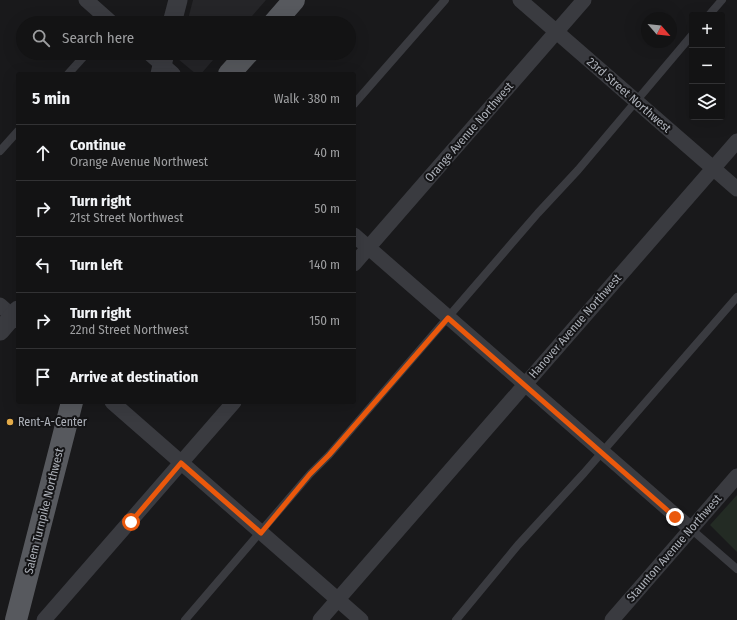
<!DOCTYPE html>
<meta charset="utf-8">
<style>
:root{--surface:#131314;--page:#1c1c1d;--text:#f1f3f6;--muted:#9d9ea0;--line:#323234}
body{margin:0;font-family:"Fira Sans Condensed",sans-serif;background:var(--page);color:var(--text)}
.controls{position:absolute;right:12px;top:12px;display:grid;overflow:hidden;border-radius:4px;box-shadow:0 4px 16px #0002}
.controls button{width:36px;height:36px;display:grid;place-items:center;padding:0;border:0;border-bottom:1px solid var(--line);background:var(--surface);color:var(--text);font:20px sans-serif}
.compass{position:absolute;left:641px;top:12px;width:36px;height:36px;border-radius:50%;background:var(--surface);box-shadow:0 4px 16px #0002;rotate:118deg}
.stop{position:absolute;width:12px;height:12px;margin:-9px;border:3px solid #ea580c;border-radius:50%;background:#fff}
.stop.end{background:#ea580c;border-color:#fff;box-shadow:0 1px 4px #0008}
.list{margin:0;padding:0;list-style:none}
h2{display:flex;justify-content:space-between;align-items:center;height:52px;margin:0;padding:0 16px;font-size:17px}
h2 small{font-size:13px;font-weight:400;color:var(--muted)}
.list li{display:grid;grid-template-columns:26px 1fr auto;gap:12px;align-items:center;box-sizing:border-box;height:56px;padding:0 16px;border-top:1px solid var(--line)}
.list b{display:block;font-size:15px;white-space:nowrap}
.list p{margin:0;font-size:13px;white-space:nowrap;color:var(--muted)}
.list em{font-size:13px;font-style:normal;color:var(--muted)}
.icon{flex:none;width:22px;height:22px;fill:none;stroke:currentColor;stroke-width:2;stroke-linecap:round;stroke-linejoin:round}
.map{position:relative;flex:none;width:737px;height:620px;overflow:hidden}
.search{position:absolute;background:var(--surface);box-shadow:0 4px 16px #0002;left:16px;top:16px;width:340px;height:44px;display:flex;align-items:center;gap:10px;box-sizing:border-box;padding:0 14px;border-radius:22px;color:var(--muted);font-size:15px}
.panel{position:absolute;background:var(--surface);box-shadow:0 4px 16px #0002;left:16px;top:72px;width:340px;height:332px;border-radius:4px}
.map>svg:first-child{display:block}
.built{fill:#252528}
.green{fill:#232b24}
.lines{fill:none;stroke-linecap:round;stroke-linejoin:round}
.service{stroke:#3a3b40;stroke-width:8}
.minor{stroke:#3a3b40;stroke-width:15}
.tertiary{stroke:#3a3b40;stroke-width:19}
.primary{stroke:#57595e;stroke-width:22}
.route{stroke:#ea580c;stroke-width:5}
.poi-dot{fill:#e3ab49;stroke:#141416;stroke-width:1.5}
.labels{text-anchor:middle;stroke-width:4;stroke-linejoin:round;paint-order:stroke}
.street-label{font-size:12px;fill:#adb1b9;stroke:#141416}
.poi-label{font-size:12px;fill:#adb1b9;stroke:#141416;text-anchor:start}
</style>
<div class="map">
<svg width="737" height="620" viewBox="0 0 737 620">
<rect width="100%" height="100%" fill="#19191b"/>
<!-- built -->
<path class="built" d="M193,0H266L246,23H187Z
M179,53H219L201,74H196L178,59Z"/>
<!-- green -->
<path class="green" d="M737,495V552L710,525Z"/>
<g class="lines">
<!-- service -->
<path class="service" d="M709,15L722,0
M68,74L87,53
M354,104L445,0
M0,151L18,131
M691,529L737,569
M185,620L310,474L329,455L538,213L578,170L692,35
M456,620L518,545L584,473L737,297"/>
<!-- minor -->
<path class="minor" d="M86,0L112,23
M520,0L737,189
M149,53L173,74
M354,235L691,529
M354,264L584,0
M0,305L18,321
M112,402L361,620
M44,620L234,402
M320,620L737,141
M612,620L737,476"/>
<!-- tertiary -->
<path class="tertiary" d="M172,23L178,0
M160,74L165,53
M0,331L18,310"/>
<!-- primary -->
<path class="primary" d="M274,23L294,0
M229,74L248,53
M16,620L72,402"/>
</g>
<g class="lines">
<!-- route -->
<path class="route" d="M131,522L181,463L261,533L310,474L329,455L448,318L675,517"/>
</g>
<!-- markers -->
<circle class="poi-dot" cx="10" cy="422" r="4"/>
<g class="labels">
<!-- street labels -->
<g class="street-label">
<text transform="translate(629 95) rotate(41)" y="4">23rd Street Northwest</text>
<text transform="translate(469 132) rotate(-49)" y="4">Orange Avenue Northwest</text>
<text transform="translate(575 326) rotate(-49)" y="4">Hanover Avenue Northwest</text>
<text transform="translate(44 511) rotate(-76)" y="4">Salem Turnpike Northwest</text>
<text transform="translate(674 548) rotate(-49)" y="4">Staunton Avenue Northwest</text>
</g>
<!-- poi labels -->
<g class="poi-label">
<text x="18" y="426">Rent-A-Center</text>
</g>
</g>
</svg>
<div class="controls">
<button>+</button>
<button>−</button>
<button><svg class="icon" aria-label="layers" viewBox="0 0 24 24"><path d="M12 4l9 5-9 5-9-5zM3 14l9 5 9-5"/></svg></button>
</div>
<svg class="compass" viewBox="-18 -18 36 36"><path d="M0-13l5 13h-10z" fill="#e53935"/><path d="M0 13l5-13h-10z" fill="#9d9ea0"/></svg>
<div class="stop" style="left:131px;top:522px"></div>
<div class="stop end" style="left:675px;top:517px"></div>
<div class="search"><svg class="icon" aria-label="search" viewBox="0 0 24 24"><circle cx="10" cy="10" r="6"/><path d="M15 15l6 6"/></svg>Search here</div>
<section class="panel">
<h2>5 min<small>Walk · 380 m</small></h2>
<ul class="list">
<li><svg class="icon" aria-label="ahead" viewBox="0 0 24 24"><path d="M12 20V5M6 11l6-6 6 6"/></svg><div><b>Continue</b><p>Orange Avenue Northwest</p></div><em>40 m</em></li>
<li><svg class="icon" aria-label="right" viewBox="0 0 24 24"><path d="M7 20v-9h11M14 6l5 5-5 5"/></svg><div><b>Turn right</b><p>21st Street Northwest</p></div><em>50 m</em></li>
<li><svg class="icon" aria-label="left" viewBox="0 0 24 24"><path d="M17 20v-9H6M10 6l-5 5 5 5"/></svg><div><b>Turn left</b></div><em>140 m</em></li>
<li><svg class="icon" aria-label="right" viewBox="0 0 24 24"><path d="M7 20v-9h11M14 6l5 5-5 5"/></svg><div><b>Turn right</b><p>22nd Street Northwest</p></div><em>150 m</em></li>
<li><svg class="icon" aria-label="arrive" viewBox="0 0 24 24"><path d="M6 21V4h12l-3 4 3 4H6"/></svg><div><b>Arrive at destination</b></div></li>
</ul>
</section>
</div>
